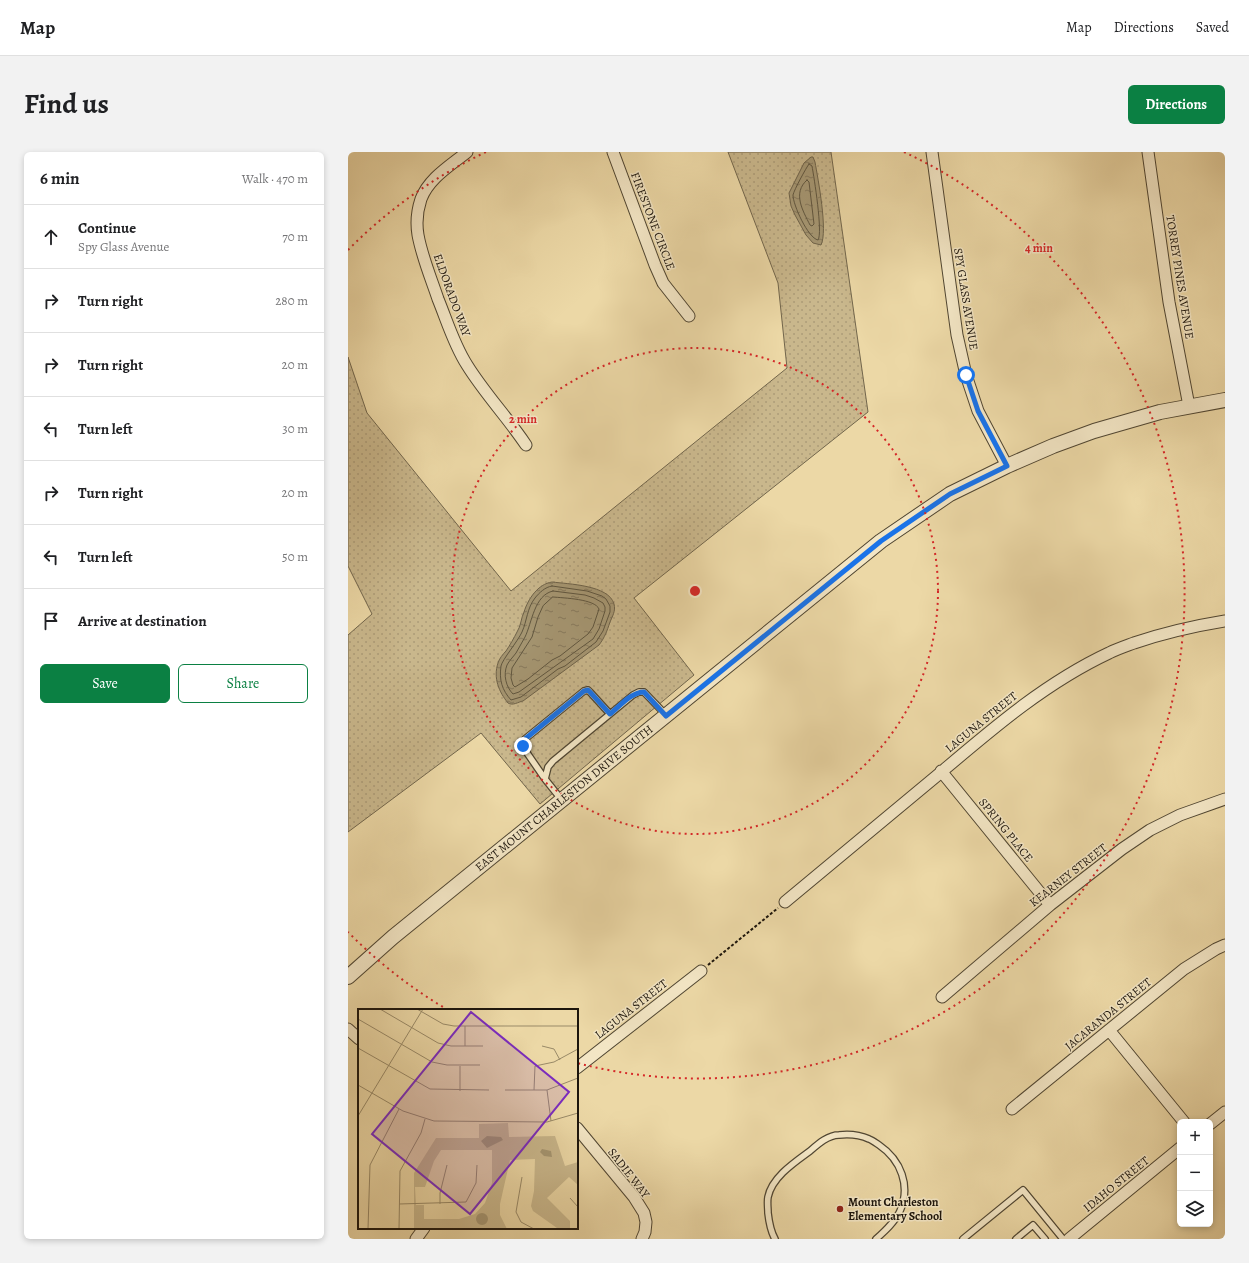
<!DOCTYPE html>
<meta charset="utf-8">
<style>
:root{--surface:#fff;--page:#f2f2f2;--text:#202124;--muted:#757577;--line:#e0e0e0;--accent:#0b8043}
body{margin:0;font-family:Alegreya,serif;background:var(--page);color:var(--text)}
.controls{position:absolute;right:12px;bottom:12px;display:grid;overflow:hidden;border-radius:6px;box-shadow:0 2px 6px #0003}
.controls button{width:36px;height:36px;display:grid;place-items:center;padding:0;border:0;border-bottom:1px solid var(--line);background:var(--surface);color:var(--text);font:20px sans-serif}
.stop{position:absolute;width:12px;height:12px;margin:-9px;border:3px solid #1a73e8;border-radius:50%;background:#fff}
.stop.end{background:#1a73e8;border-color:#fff;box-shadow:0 1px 4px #0008}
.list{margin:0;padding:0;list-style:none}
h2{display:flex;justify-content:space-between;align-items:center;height:52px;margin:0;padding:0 16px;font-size:17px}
h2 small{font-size:13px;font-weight:400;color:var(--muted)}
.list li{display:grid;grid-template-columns:26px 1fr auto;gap:12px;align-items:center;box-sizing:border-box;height:64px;padding:0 16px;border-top:1px solid var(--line)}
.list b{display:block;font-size:15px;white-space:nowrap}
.list p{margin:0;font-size:13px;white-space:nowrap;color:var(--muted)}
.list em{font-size:13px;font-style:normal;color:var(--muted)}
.actions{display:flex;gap:8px;padding:12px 16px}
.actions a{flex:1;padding:9px 0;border:1px solid var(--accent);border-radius:6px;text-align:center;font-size:14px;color:var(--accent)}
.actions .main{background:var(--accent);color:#fff}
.icon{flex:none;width:22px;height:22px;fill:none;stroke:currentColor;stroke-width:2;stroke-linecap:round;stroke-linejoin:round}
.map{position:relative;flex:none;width:877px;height:1087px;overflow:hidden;border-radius:6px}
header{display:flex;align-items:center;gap:24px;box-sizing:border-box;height:56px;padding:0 20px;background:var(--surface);border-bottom:1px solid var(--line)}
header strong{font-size:19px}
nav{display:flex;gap:22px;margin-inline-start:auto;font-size:14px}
.intro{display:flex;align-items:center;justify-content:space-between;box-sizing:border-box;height:96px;padding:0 24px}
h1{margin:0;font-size:28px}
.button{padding:10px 18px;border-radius:6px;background:var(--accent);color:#fff;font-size:14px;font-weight:700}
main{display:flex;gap:24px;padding:0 24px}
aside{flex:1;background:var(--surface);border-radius:6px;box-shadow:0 2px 6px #0003}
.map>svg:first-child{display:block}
.grass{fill:url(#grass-dots);stroke:#72664c}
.water{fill:url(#water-ripples);stroke:#6e6249}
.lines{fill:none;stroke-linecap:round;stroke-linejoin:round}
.shore{stroke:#60563f;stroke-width:1}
.service-casing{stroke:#504632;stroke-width:8}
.minor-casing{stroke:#504632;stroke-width:13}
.tertiary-casing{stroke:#504632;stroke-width:16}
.path{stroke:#1c150c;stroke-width:2;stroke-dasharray:3 2;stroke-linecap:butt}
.service{stroke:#f3e6c5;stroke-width:5.5}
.minor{stroke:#f3e6c5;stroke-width:11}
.tertiary{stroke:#f3e6c5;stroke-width:14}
.route{stroke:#1a73e8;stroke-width:5}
.ring{fill:none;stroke:#d62828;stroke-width:2;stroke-dasharray:2 4}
.poi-dot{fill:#8f2418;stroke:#f3e6c5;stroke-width:1.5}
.labels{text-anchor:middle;stroke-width:3;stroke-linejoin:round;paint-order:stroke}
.street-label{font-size:12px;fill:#1c150c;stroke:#f3e6c5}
.poi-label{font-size:12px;font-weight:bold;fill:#1c150c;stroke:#f3e6c5;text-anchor:start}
.inset-road{fill:none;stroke:#998a68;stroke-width:1}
.view{fill:#7b2cbf;fill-opacity:0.15;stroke:#7b2cbf;stroke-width:2}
.inset-edge{fill:none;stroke:#1c150c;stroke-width:2}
.centre{fill:#d62828;stroke:#f3e6c5;stroke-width:2}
.ring-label{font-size:12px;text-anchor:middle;font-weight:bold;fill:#d62828;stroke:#f3e6c5;stroke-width:3;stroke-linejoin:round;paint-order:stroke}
</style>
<header>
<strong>Map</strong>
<nav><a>Map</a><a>Directions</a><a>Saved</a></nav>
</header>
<div class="intro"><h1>Find us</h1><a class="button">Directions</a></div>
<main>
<aside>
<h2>6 min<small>Walk · 470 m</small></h2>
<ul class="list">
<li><svg class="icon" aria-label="ahead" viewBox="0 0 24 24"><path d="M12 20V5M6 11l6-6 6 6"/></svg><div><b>Continue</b><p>Spy Glass Avenue</p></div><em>70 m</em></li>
<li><svg class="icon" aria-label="right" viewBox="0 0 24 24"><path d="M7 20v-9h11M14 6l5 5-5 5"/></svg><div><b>Turn right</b></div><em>280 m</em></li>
<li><svg class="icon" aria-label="right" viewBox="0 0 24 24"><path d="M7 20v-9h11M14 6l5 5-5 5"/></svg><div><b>Turn right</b></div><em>20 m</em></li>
<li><svg class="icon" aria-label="left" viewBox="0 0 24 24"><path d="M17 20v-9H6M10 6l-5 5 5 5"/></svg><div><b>Turn left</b></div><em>30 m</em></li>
<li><svg class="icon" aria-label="right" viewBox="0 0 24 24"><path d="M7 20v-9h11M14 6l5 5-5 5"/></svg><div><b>Turn right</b></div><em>20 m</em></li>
<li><svg class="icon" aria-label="left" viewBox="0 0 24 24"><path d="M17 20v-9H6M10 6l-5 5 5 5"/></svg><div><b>Turn left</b></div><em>50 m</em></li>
<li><svg class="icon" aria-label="arrive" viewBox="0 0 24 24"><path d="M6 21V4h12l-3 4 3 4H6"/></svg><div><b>Arrive at destination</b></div></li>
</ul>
<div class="actions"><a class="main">Save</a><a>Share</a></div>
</aside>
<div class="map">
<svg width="877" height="1087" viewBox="0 0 877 1087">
<defs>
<pattern id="grass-dots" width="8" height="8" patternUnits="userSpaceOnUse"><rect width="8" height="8" fill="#c9b78c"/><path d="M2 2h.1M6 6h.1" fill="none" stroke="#ac9c78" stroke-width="1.8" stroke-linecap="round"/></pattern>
<pattern id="water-ripples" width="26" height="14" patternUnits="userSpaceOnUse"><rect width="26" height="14" fill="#a59672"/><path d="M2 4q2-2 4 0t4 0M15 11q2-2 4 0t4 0" fill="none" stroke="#86795c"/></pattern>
</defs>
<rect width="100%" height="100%" fill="#ecd8a6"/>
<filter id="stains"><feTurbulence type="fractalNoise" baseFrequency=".005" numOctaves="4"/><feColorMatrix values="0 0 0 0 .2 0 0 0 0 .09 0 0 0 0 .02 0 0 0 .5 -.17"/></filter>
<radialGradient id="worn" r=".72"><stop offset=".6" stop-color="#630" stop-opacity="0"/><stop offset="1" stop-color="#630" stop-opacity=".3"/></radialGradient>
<!-- grass -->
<path class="grass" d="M380,0H483L520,260L286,446L346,523L192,652L133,581L0,680V483L24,462L0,414V205L19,261L163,439L439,216L430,131Z"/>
<!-- water -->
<path class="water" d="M463,5H465L467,10C470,27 480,79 473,93L465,91L458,83L447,63L443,54L441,41L456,11Z
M204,430C220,432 261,433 266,452C268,459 264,465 262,470C259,479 257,485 251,493L175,549C170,550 165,554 160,551C151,540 145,526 150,511C151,507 155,502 158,499C162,493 166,486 169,480C173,474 173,466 176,460C180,447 190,432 204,430Z"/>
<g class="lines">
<!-- shore -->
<path class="shore" d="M461,12L464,14C466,25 475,81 470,88C460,86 445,53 445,43C446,38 458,16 461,12Z
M459,28L461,30L466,72L464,74L462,73C455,59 444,41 459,28Z
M204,434L239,439L254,444L258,447L262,454V460L255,479L248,490L217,514L210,517L173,545L163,548C154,538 151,528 153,514C154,508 170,489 174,480C179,469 179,456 187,446C191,441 197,435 204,434Z
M205,439L237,443L246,446L255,451L257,455V459L251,477L245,487L171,540L165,542C158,535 155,523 159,513C161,509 165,505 168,501C171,496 174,490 177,485C184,471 186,443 205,439Z
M205,445C216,446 247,447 251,457L245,475L240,482L212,504L204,508L180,527L167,535L165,533L163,526L164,516L184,485L190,465L195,454Z"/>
<!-- service casing -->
<g class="service-casing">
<path id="service" d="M197,627L177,598L175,590L177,587L236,539L240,538L242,540L262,562
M213,647L197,627L200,615L205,609L285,543L291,540H296L318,563
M427,1087C422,1078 421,1070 420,1061C420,1056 419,1050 420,1045C424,1025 447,1010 462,999C470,992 480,983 491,983C500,982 512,983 521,987C524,988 528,991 531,993C553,1008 563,1034 552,1059C547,1070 537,1079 528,1087
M615,1087L675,1038L715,1087
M668,1087L685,1073L697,1087"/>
</g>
<!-- minor casing -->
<g class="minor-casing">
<path id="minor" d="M119,0C102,14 81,26 73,47C69,59 68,71 70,83C74,105 83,126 90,147C99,169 106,193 119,213C137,242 160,266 178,293
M265,0L307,113L315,131L341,164
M584,0L609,183L618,223L630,259L659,314
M800,0L821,150L841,254
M593,619L702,753
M437,750C489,707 540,664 591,622C644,577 697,531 761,501C769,497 778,494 786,491C816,481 846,474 877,469
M594,845L702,753L774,697L802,678L832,663L877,647
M0,877L11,887
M761,878L836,970
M229,916L353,819
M664,957L836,817L868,797L877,793
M862,972L877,960
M229,976L286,1045L296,1061L298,1070L297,1080L294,1087
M68,1087L76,1076
M721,1087L832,996"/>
</g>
<!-- tertiary casing -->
<g class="tertiary-casing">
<path id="tertiary" d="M0,825L45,785L533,389L602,342L659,314L705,294L746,279L812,260L877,248"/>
</g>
<!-- path -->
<path class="path" d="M360,813L430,756"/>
<!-- service -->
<use href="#service" class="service"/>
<!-- minor -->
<use href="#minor" class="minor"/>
<!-- tertiary -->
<use href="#tertiary" class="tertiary"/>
</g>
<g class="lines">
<!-- route -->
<path class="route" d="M175,594V590L177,587L236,539L240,538L242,540L262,562C271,555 283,540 296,540L318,564L533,389L602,342L659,314L630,259L618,223"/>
</g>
<!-- distance rings -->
<g class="ring">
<circle cx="347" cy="439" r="243"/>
<path d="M100 858A486 486 0 0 1 0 780M0 98A486 486 0 0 1 138 0M556 0A486 486 0 0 1 229 911"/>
</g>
<!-- markers -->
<circle class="poi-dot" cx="492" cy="1057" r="4"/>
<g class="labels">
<!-- street labels -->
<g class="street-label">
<text transform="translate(305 69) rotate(69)" y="4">FIRESTONE CIRCLE</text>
<text transform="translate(832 125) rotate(81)" y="4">TORREY PINES AVENUE</text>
<text transform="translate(104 143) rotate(70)" y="4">ELDORADO WAY</text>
<text transform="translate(618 147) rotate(81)" y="4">SPY GLASS AVENUE</text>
<text transform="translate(633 570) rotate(-39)" y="4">LAGUNA STREET</text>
<text transform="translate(216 646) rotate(-39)" y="4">EAST MOUNT CHARLESTON DRIVE SOUTH</text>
<text transform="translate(658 678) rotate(51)" y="4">SPRING PLACE</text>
<text transform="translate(720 723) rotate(-38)" y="4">KEARNEY STREET</text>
<text transform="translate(283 857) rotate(-38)" y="4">LAGUNA STREET</text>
<text transform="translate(760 862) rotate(-39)" y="4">JACARANDA STREET</text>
<text transform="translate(281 1021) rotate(52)" y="4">SADIE WAY</text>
<text transform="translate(768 1032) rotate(-39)" y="4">IDAHO STREET</text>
</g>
<!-- poi labels -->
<g class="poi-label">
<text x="500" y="1054">Mount Charleston<tspan x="500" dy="14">Elementary School</tspan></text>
</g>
</g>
<!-- overview -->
<g transform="translate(10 857)">
<rect width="220" height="220" fill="#ecd8a6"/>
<path d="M150,114L151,128L197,127L207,157L220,153V176L211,168L189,189L212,212V219H199L175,202L173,197L176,182L177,150L152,151L142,195V206L149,220H56V164L78,129H121V115ZM83,141H134V174L127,194L117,205L101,210H66V196H58L57,178H67L76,152Z" fill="#c9b78c" fill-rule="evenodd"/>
<path d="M129,127L143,128L145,131L129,139L123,132ZM184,140L193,142L194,148L186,147L182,143ZM118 210a6 6 0 1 1 12 0a6 6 0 1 1-12 0Z" fill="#a59672"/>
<path class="inset-road" d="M22,0L80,34L93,37H125M59,0L85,15L96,17H220M0,10L74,53L89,56H122M107,17V37M184,37L196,40L202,51M0,39L72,80L131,81M102,57V82M0,76L45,102L76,112L189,113L220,104M147,81H189L220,69M176,81L177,57L196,53L220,40M189,81L193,112M0,107L65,0M164,168L158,203L163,213L176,220M212,189L220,198M41,195L108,193L118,174L119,156M82,195V184L89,156M10,220L12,156L41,100M41,220L42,162L63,124L67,110"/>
<path class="view" d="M113,3L211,83L112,205L14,125Z"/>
<rect width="220" height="220" class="inset-edge"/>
</g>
<circle cx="347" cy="439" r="6" class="centre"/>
<g class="ring-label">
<text x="691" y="100">4 min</text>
<text x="175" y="271">2 min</text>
</g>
<rect width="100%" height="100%" filter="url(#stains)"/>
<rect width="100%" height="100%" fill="url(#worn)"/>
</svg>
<div class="controls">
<button>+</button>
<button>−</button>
<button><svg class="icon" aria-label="layers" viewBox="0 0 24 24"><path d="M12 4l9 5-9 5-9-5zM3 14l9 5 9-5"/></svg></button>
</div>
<div class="stop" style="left:618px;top:223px"></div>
<div class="stop end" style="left:175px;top:594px"></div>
</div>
</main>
